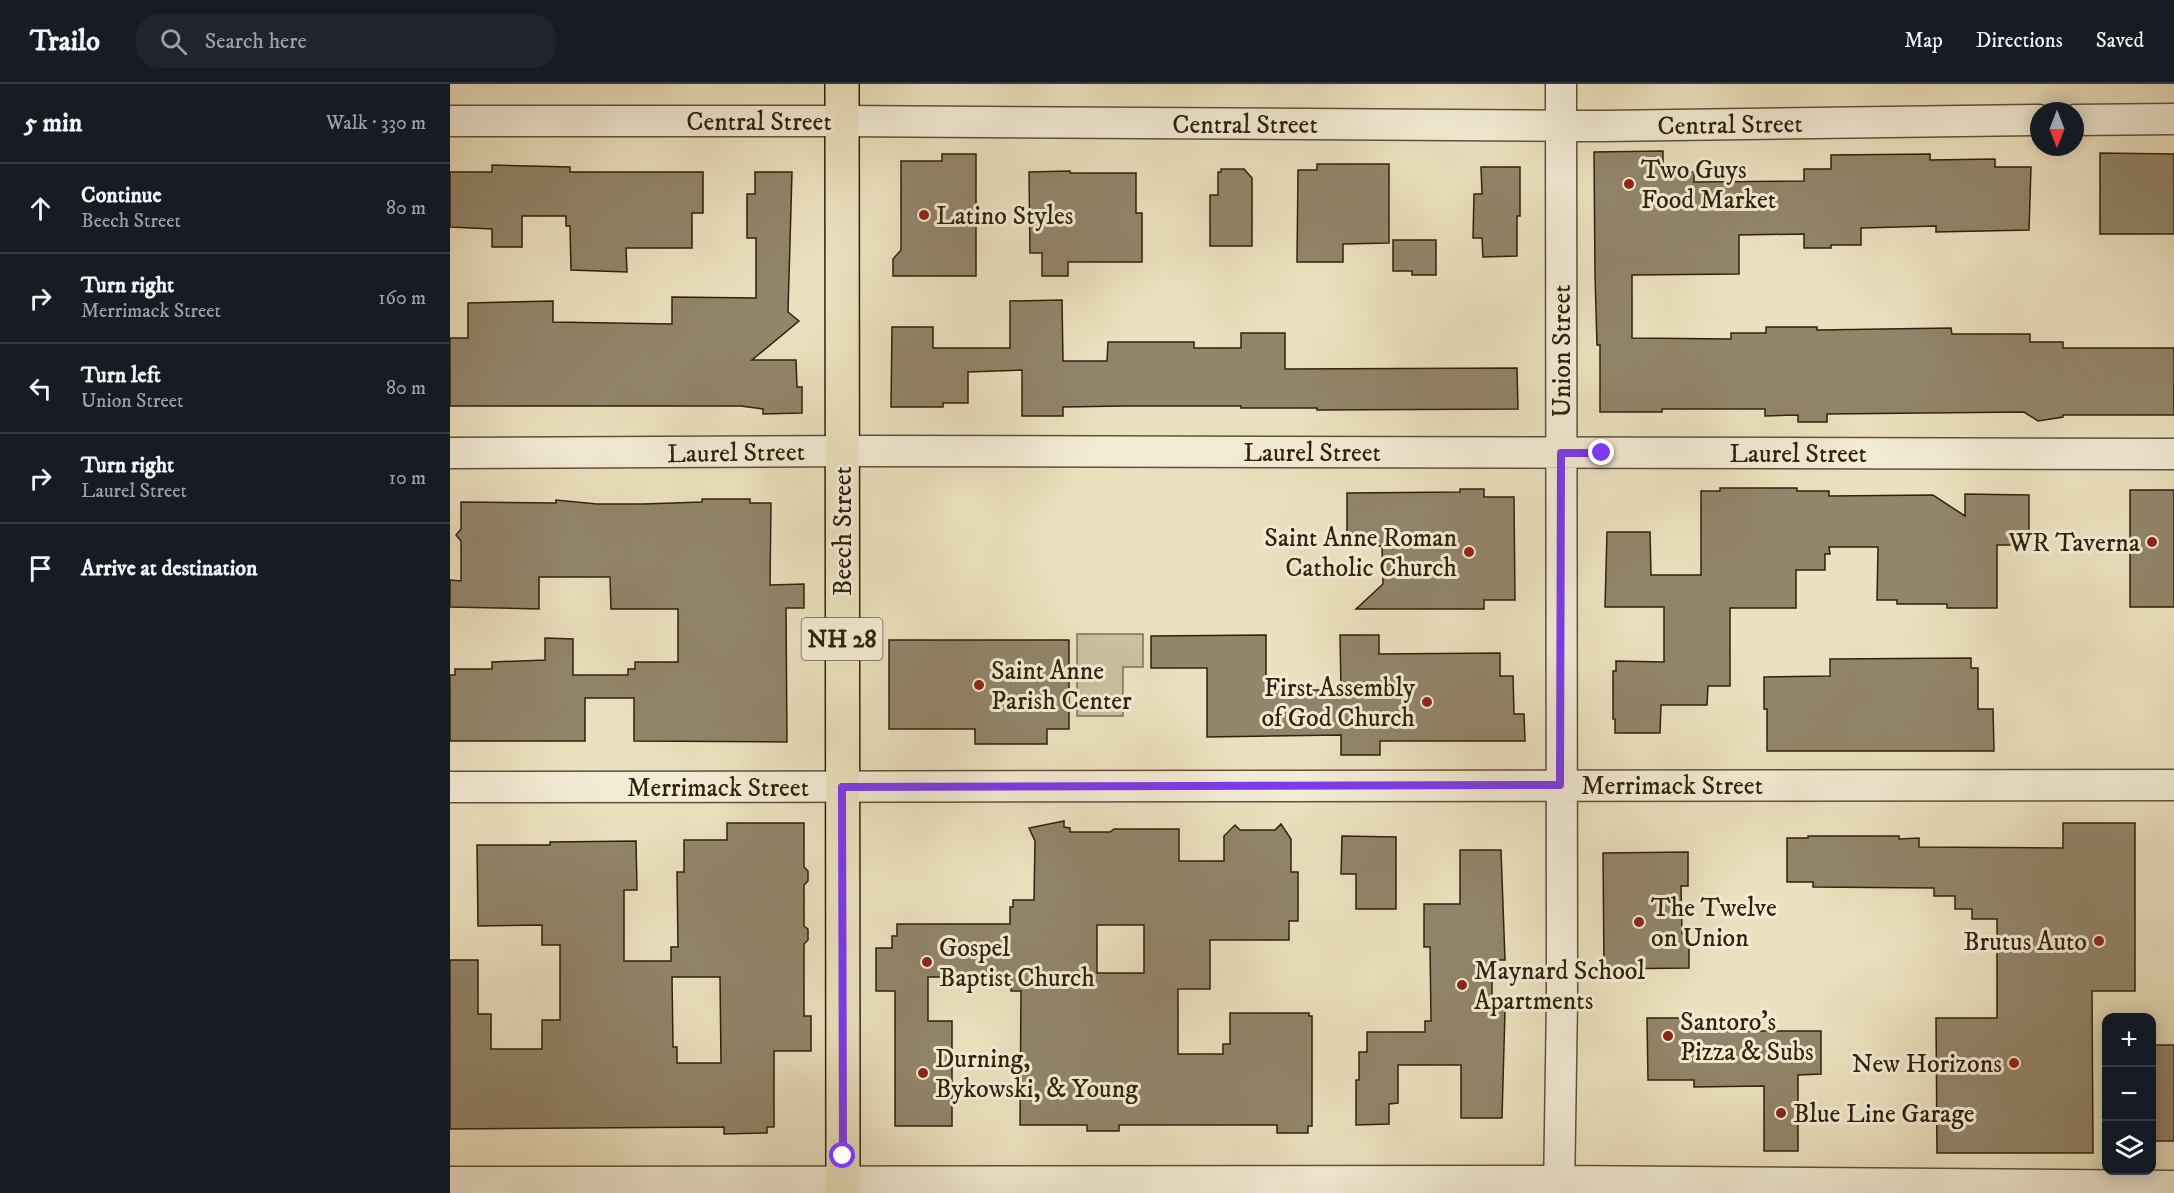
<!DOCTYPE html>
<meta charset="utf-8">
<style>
:root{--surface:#171b24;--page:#20242c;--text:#f1f3f6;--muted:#9ea1a6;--line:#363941}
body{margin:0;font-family:"IM FELL DW Pica",serif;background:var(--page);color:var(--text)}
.controls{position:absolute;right:18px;bottom:18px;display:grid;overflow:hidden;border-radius:12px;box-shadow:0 3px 15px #0003}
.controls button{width:54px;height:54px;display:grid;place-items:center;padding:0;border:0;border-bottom:2px solid var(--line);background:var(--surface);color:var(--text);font:30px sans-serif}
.compass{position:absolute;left:1580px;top:18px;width:54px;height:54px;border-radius:50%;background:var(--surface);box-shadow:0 3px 15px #0003;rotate:180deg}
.stop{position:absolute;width:18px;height:18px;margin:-14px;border:4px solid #7c3aed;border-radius:50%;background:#fff}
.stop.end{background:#7c3aed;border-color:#fff;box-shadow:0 2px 6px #0008}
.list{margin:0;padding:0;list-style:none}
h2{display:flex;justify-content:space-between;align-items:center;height:78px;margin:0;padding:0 24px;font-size:26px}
h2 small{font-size:20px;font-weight:400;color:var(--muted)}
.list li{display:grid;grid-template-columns:39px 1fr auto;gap:18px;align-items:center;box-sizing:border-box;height:90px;padding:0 24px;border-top:2px solid var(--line)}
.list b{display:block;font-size:22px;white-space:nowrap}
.list p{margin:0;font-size:20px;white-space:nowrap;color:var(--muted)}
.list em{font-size:20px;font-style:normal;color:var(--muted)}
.icon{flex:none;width:33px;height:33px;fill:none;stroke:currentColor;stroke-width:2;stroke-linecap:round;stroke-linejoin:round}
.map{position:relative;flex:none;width:1724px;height:1109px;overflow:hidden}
header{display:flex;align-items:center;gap:36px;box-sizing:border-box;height:84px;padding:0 30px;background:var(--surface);border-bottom:2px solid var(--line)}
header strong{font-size:28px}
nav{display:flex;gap:33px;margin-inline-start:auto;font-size:21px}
.search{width:420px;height:54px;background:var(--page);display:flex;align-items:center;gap:15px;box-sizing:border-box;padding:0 21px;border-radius:24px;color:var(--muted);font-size:22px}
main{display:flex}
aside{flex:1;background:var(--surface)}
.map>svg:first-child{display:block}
.green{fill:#ccc0a1;stroke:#7e7057;stroke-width:1.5}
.building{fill:#92856a;stroke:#31210d;stroke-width:1.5;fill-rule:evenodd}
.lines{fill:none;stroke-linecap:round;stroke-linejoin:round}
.minor-casing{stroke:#60513a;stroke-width:33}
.primary-casing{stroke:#31210d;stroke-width:36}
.minor{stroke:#f3ecd5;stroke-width:30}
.primary{stroke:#ece1bf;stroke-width:33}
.route{stroke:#7c3aed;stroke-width:8}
.poi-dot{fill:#8f2418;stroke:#f3ecd5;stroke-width:2}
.labels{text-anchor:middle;stroke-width:6;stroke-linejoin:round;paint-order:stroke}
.shield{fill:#f3ecd5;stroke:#6b5e49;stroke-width:1.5}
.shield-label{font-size:24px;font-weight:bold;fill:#31210d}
.street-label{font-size:26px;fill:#31210d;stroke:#f3ecd5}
.poi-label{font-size:26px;fill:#31210d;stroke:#f3ecd5;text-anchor:start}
</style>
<header>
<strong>Trailo</strong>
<div class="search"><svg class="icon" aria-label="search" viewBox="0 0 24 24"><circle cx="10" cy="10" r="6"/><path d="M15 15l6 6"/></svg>Search here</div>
<nav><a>Map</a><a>Directions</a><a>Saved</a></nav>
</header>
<main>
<aside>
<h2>5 min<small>Walk · 330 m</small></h2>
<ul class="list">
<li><svg class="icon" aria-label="ahead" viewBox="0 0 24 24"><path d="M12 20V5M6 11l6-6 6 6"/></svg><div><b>Continue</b><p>Beech Street</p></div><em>80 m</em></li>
<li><svg class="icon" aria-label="right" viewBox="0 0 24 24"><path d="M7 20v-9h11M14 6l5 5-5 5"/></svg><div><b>Turn right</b><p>Merrimack Street</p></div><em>160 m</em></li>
<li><svg class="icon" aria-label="left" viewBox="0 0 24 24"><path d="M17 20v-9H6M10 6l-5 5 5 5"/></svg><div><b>Turn left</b><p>Union Street</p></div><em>80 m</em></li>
<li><svg class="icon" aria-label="right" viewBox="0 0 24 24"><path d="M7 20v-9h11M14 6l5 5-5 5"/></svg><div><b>Turn right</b><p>Laurel Street</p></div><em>10 m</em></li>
<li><svg class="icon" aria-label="arrive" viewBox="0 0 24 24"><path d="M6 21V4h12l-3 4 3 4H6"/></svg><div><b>Arrive at destination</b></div></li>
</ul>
</aside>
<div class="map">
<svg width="1724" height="1109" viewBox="0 0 1724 1109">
<rect width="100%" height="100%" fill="#ece1bf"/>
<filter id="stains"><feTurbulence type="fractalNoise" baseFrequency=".00333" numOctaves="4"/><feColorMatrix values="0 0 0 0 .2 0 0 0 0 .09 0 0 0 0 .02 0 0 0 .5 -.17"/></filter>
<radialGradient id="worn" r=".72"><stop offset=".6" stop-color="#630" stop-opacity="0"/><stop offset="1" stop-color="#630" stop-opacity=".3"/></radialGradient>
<!-- green -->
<path class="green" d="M627,550H693V583H673V632H627Z"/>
<!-- building -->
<path class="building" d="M1213,67V88H1244V98L1354,97V85H1381V71L1480,70V76L1545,75V83H1581L1579,146L1486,148V142L1411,144V161H1381V164H1354V150L1289,151V190L1182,191V254L1281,255V249H1316V243H1367V246L1501,244L1502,250H1580V258H1613V264H1724V331H1613V333L1588,337L1574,328L1377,330V338H1348V331L1315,332V325H1212V328H1150V261H1147L1145,192L1144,68Z
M1650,69L1724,70V150H1650Z
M492,70H526V192H443V175L451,166V77H492Z
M867,80H939V159L893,160V178H847L848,86H867Z
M42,81L120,83V88H253V129H242V164H176L177,188L121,186L120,142H116V132H72V163H42V145L0,143V88H42Z
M1031,83H1070V132H1067V172L1033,173L1032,154H1023L1024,110H1032Z
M771,85H794L802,94V162H760V111H768V88H771Z
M620,87V89H686V129H692V178H618V192H592V169H580L579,88Z
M305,88H342L338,228L349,237L302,276H346L347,303H352V329L313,330V325L291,322H0V254H18V219L103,217V238L222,240V213L306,214V154H297V110H305Z
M943,156H986V191H962V187H943Z
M612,216L613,277H657L658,258H744V264H791V249H835V285L1067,284L1068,325L867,326V324H791V322H674L613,323V332H572V286L518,288V319H493V323H441L442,243H483V264H560V217Z
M1270,404H1347V407H1379V412L1483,411L1515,432V410L1579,411V449H1563V461H1547V524H1497V520H1447V516H1427L1428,463H1379L1380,470H1375V486H1346V524H1280V602H1258L1257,621H1211L1210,649H1165V635H1163V587H1166V577L1214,578V523H1155L1157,448H1200L1201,491H1251V407H1270Z
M1010,405H1034V413H1064L1065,516H1034V525H906L933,500L932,462H897V409L1010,408Z
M1680,406H1724V523H1680Z
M252,415H300V419H321L320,501L354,500V524H336L337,658L184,657V614H135V657H0V591H5V585H42V578L95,576V554L123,555V591H178V585H185V578H228V525H161L160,493H89V525L0,523V496L11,497V457L6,451L11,445V418L106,419V416L147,420H193L252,418Z
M816,551V606H891L890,551H929V570L1050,569V592H1063L1064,630H1074L1075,657H930V671H891V651L757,653V584H701V552Z
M439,556H619V645H597V660H525V645H439Z
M1521,574V584H1528V625H1543L1544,667H1317V625H1314V593L1380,592V575Z
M614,737V743L620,744V748H660L664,745H729V777H774V752L785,741L790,746H825L831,740L841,755V788H848V837H839V856H760V905H728V970H773V960H780V929H859V932H862V1042H858V1049H827V1041H669V1047H637V1041H570L571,907H561V893H478V937H502V1042H445V907H426V864H442V852H447V840H560V823H563V816H584L585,757L579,744ZM647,841H694V889H647Z
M277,739H354V783L358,787V797L354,801V842L358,845V856L354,860V932H361V967H324V1043H317V1049L274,1050V1043L0,1045V876H28V930H41V965H92V936H110V861H92V841L28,842L27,761H100V758L186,757L187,806H174V877H221V863H228L227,788H234V756H277ZM222,893H270L271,979H227V963H223Z
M1613,739H1685V907H1642L1643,1069H1487L1486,934H1547V835H1522V825H1505V812H1484V804L1363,803V798H1337V754H1358V752H1449V755L1469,754V763L1613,764Z
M892,752L946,753V825H906V790H891Z
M1010,766H1051L1055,876H1042V926H1055L1052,1034H1011V981H948V1019L939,1020V1040L906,1041V996H909V968H917V948H975V937H981L980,863H974V820H1010Z
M1238,768V802H1231L1232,850H1239V884L1154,885L1153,769Z
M1197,934H1238V938H1277V947H1371V990L1348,991V1067H1314V1002L1244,1003V996H1198Z
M1701,961H1724V1057H1701Z"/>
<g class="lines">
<!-- minor casing -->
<g class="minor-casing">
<path id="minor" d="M1625,36L1724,35
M0,37H392L1154,42L1589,36
M0,369L421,367L1724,370
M0,703L1724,701
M0,1098L1109,1097L1724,1102
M1109,1109L1112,915L1111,0"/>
</g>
<!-- primary casing -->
<g class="primary-casing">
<path id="primary" d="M392,0L393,1109"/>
</g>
<!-- minor -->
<use href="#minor" class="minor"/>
<!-- primary -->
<use href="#primary" class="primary"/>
</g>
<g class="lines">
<!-- route -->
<path class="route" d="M393,1072L392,703L1110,701L1111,369H1152"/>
</g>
<!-- markers -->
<g class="poi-dot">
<circle cx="1179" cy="100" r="6"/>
<circle cx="474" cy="131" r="6"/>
<circle cx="1702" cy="458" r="6"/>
<circle cx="1019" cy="468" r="6"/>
<circle cx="529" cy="601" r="6"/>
<circle cx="977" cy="618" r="6"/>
<circle cx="1189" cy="838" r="6"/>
<circle cx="1649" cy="857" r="6"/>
<circle cx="477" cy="878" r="6"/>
<circle cx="1012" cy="901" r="6"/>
<circle cx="1218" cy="952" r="6"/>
<circle cx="1564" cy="979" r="6"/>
<circle cx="473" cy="989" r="6"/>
<circle cx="1331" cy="1029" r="6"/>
</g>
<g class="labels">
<!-- shield labels -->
<rect class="shield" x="351.5" y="534" width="81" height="42" rx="4.5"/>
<g class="shield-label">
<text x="392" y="563">NH 28</text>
</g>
<!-- street labels -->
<g class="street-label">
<text x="309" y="46">Central Street</text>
<text x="795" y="49">Central Street</text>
<text transform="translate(1280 40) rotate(-1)" y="9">Central Street</text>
<text transform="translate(1111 267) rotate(-90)" y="9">Union Street</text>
<text transform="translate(286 368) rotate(-1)" y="9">Laurel Street</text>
<text x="862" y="377">Laurel Street</text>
<text x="1348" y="378">Laurel Street</text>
<text transform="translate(392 447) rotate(-90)" y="9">Beech Street</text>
<text x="1222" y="710">Merrimack Street</text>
<text x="268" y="712">Merrimack Street</text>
</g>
<!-- poi labels -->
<g class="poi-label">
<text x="1191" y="94">Two Guys<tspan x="1191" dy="30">Food Market</tspan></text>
<text x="486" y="140">Latino Styles</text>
<text x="1007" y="462" text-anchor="end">Saint Anne Roman<tspan x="1007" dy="30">Catholic Church</tspan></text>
<text x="1690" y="467" text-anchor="end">WR Taverna</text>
<text x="541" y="595">Saint Anne<tspan x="541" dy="30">Parish Center</tspan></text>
<text x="965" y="612" text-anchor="end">First Assembly<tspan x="965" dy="30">of God Church</tspan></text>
<text x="1201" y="832">The Twelve<tspan x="1201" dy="30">on Union</tspan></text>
<text x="1637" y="866" text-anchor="end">Brutus Auto</text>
<text x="489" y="872">Gospel<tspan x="489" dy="30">Baptist Church</tspan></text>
<text x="1024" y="895">Maynard School<tspan x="1024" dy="30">Apartments</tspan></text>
<text x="1230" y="946">Santoro's<tspan x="1230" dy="30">Pizza &amp; Subs</tspan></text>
<text x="485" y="983">Durning,<tspan x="485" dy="30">Bykowski, &amp; Young</tspan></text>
<text x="1552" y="988" text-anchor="end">New Horizons</text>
<text x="1343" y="1038">Blue Line Garage</text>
</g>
</g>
<rect width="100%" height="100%" filter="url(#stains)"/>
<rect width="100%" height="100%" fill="url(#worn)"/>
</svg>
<div class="controls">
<button>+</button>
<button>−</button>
<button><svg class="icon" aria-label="layers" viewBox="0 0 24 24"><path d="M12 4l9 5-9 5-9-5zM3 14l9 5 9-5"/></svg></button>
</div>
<svg class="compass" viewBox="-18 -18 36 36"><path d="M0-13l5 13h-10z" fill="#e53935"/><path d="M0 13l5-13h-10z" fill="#9ea1a6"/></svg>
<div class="stop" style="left:393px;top:1072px"></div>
<div class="stop end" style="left:1152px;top:369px"></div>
</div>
</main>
